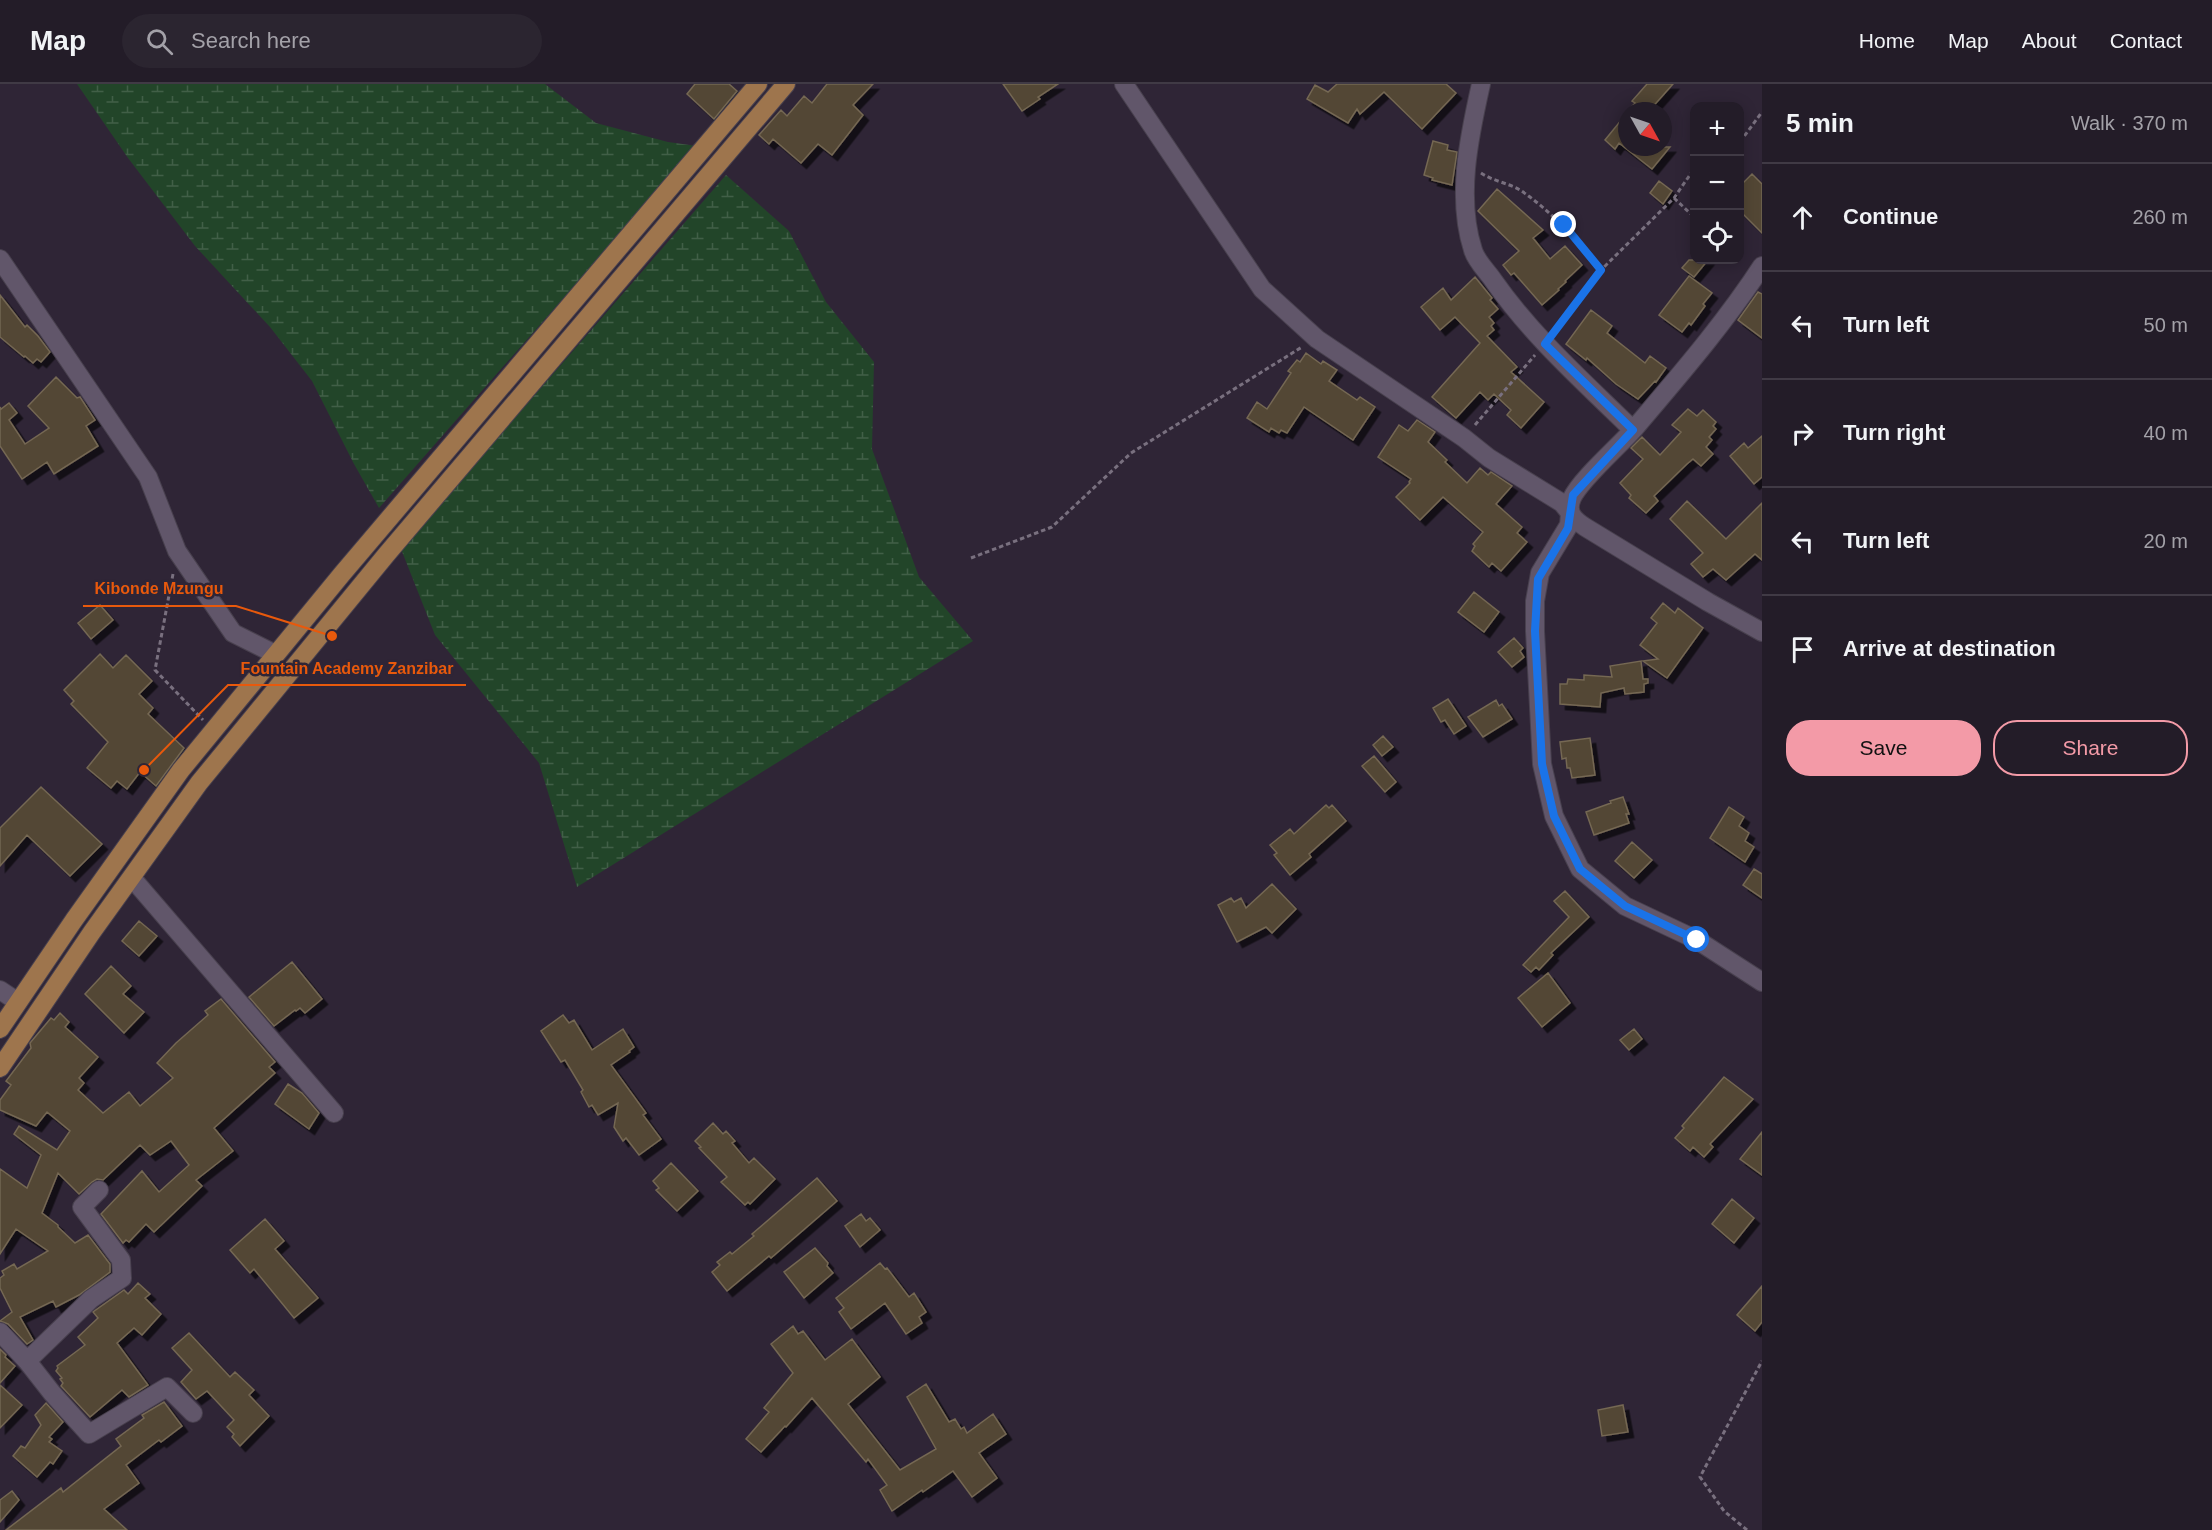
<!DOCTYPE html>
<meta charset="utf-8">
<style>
:root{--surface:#231c28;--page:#2b2530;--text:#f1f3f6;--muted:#a3a1a8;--line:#403a45;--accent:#f39aa7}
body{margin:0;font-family:Arial,sans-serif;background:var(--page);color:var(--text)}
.controls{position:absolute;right:18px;top:18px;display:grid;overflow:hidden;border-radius:12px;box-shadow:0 3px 15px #0003}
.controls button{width:54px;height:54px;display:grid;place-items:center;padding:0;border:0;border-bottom:2px solid var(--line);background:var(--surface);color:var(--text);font:30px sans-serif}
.compass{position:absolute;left:1618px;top:18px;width:54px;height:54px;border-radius:50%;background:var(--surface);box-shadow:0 3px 15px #0003;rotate:130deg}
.stop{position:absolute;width:18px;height:18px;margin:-14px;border:4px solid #1a73e8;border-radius:50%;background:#fff}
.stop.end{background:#1a73e8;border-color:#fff;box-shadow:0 2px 6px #0008}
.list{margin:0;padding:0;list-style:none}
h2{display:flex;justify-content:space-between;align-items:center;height:78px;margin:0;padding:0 24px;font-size:26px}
h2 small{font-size:20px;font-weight:400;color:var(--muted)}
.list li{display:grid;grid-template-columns:39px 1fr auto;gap:18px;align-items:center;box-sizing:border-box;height:108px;padding:0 24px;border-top:2px solid var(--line)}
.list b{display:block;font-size:22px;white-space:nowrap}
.list em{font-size:20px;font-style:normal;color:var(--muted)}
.actions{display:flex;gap:12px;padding:18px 24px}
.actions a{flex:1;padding:14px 0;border:2px solid var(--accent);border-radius:24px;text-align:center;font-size:21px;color:var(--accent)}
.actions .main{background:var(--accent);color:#111}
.icon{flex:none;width:33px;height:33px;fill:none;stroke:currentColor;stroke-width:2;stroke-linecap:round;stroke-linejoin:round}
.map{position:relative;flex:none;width:1762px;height:1446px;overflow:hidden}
header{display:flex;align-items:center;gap:36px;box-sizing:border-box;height:84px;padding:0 30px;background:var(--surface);border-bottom:2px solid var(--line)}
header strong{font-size:28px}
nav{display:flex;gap:33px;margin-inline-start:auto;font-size:21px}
.search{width:420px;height:54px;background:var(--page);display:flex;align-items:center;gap:15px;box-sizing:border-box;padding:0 21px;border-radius:33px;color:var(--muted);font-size:22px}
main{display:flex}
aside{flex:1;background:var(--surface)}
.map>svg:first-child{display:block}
.wetland{fill:url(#wetland-marsh)}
.building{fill:#534734;stroke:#746753;stroke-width:1.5;filter:url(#shadow)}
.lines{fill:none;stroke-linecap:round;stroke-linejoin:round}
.minor-casing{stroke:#48404e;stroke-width:20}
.major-casing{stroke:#48404e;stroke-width:20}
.path{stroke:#79707f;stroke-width:3;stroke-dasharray:4.5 3;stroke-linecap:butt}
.minor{stroke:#61566a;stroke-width:18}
.major{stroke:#9e754d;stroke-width:18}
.route{stroke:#1a73e8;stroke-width:8}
.leader{fill:none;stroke:#e8590c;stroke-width:2}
.callout-dot{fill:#e8590c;stroke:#2f2536;stroke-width:2}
.callout-label{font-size:16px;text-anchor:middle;font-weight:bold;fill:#e8590c;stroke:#2f2536;stroke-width:5;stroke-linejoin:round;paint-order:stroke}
</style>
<header>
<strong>Map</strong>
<div class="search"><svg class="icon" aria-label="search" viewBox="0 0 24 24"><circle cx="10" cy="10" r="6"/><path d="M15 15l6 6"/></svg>Search here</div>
<nav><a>Home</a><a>Map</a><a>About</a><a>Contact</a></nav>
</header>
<main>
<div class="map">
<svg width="1762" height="1446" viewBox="0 0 1762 1446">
<defs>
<pattern id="wetland-marsh" width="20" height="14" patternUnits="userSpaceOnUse" patternTransform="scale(1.5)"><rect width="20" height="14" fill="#224529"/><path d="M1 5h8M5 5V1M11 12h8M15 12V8" fill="none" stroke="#415f47"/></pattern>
<filter id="shadow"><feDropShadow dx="5.5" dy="5.5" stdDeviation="0" flood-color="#0009"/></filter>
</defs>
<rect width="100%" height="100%" fill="#2f2536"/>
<!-- wetland -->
<path class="wetland" d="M77,0H545L596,39L668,58L697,62L379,424L354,380L312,297L270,243L195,162L128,74Z
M726,91L789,147L826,218L874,278L872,365L919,493L973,557L577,803L539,679L435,551L401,465Z"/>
<!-- building -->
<path class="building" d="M695,0H729L737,7L714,35L687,10Z
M827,0H873L853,21L863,31L832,71L818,60L801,79L773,55L769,60L759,51L781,26L787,32L804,12L812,19Z
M1003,0H1058L1038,13L1040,15L1022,27Z
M1337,0H1446L1456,9L1422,45L1384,8L1360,30L1357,25L1348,39L1307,15L1315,1L1328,8Z
M1647,0H1673L1649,27H1628L1635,19L1632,17Z
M1627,29V63H1670L1652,85L1619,59L1615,65L1605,56Z
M1433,57L1448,61L1447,66L1457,68L1452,101L1432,96L1433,94L1424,91Z
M1752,90L1762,100V149L1740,127V102Z
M1659,97L1672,107L1663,120L1650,109Z
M1497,105L1543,146L1533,154L1550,175L1565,162L1582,181L1565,197L1566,198L1558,205L1559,206L1542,221L1514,189L1511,191L1503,181L1519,167L1478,127Z
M1689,176H1708L1694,193L1682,184Z
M1689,192L1712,209L1703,220L1705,222L1691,241L1689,239L1682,248L1659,231Z
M1475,193L1492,214L1490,216L1498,225L1489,233L1494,239L1491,242L1494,246L1487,252L1517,283L1511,288L1544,318L1521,344L1507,331L1511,326L1494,310L1488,316L1480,308L1456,334L1432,313L1480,259L1455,233L1440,246L1421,223L1443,204L1451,216Z
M1758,208L1762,210V254L1738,236Z
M0,211L25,243L27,241L38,252L50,268L41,278L37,275L33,279L25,272L24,273L0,253Z
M1591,226L1612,242L1607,249L1645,279L1650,272L1666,284L1656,298L1655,297L1638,315L1616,300L1587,274L1586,276L1566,260Z
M1306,269L1321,280L1323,277L1337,286L1329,297L1357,316L1360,313L1375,323L1353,356L1304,323L1287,349L1281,346L1279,349L1271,344L1269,348L1247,334L1257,318L1267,325L1291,289L1288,287L1297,276L1300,278Z
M56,293L77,314L80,313L95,336L86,342L98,362L54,390L47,378L22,395L0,362V323L1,325L9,319L17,329L9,336L25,360L49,344L28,322Z
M1688,325L1697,332L1703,326L1716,338L1713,342L1716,345L1709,353L1712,356L1706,363L1713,370L1701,382L1693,375L1687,380L1654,412L1658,417L1646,429L1629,414L1631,411L1620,399L1643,375L1631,364L1642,353L1660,371L1681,348L1672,341Z
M1417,336L1435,348L1428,358L1447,376L1445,378L1467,399L1480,384L1488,391L1491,388L1512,402L1496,420L1522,443L1517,449L1527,458L1501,487L1492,479L1489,483L1472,467L1475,462L1473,460L1483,448L1443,413L1420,436L1396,413L1410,399L1409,398L1411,395L1378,373L1399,341L1408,347Z
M1762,352V393L1754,400L1730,372L1744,359L1748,364Z
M1687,417L1726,455L1762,419V476L1755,470L1726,496L1713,485L1703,493L1691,480L1703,469L1670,435Z
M1474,508L1499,528L1484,548L1458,528Z
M1663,519L1675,529L1678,524L1703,544L1667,594L1643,577L1658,575L1640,561L1657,539L1651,534Z
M100,521L113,536L91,555L78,539Z
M1514,554L1523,564L1520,567L1524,573L1512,583L1498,568Z
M100,570L113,584L126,571L152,597L139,610L153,624L148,630L184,664L156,702L140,688L127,705L117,697L111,704L87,684L108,658L71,620L74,617L64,606Z
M1641,577L1643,595H1648V599L1644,600V608L1625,610L1624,604L1601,609L1600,623L1560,620V600H1567L1568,595L1584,596V591L1612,593L1610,582Z
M1448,615L1466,642L1454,650L1445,636L1441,638L1433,624Z
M1496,616L1499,622L1502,620L1512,635L1483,653L1468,633Z
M1383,652L1393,663L1382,672L1373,661Z
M1590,654L1595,691L1572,694L1570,684H1567L1566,674L1562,675L1560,658Z
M1374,672L1396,698L1385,708L1362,682Z
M41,703L102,760L70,792L27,751L0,782V744Z
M1623,713L1629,730H1626L1629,739L1594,751L1586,728L1611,719L1610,717Z
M1326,721L1329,724L1332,721L1346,737L1309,770L1311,773L1290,791L1274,771L1277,769L1270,761L1290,745L1294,750Z
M1729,723L1744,733L1739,742L1749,749L1745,757L1754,763L1745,778L1710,754Z
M1632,758L1652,776L1634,794L1615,777Z
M1754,785L1762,790V814L1743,801Z
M1272,800L1296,825L1272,849L1266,843L1237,858L1218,821L1231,814L1234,818L1241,814L1246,824Z
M1565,807L1589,833L1551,869L1553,871L1539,886L1536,883L1531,888L1523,881L1569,833L1554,817Z
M139,837L157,852L139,872L122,857Z
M292,878L322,915L305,929L300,924L296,927L295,926L274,942L249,913Z
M111,882L131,902L123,910L144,928L124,949L85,910Z
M1548,889L1570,919L1542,943L1518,914Z
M221,915L275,978L269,983L275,989L214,1044L233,1067L196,1096L202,1102L154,1148L146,1140L129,1158L126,1156L123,1159L101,1130L142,1087L159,1108L189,1081L171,1057L150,1071L140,1061L103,1096L97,1095L92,1098L79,1110L58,1089L42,1129L58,1141V1143L75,1159L88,1151L110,1180V1188L79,1211L56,1223L53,1217L20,1233L33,1256L27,1260L8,1240L0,1237L12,1228L0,1204V1194L4,1191L2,1187L14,1180L17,1185L48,1167L16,1145L0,1170V1085L27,1104L41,1071L14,1050L19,1042L57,1066L70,1047L47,1028L36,1042L0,1026V1016L11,1001L6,997L31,964L30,959L51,934L54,936L60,929L69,938L65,943L98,973L79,994L84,999L78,1006L103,1029L129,1008L140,1022L173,994L157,979L176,959L208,931L205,927Z
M563,931L569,939L574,936L592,966L623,945L634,963L629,967L630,968L611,981L646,1029L643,1031L661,1055L639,1071L626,1054L623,1057L614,1043L618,1019L598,1031L592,1021L589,1023L581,1008L583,1006L565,976L561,978L541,947Z
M1634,945L1642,955L1629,966L1620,956Z
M1724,993L1753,1015L1710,1060L1713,1063L1704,1073L1693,1063L1690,1067L1675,1054L1684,1044L1682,1042Z
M288,1000L302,1009L319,1029L309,1045L275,1020Z
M713,1039L723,1050L726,1047L735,1057L732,1059L749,1079L754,1074L775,1095L750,1120L748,1118L745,1121L721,1098L727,1093L699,1064L701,1063L695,1057Z
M1762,1048V1091L1740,1075Z
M671,1079L698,1107L677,1127L656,1106L659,1104L653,1097Z
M817,1094L837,1117L771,1174L769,1172L727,1207L712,1188L720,1181L717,1178L730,1168L732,1170L754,1152L752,1150Z
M1732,1115L1754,1134L1734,1159L1712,1140Z
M861,1130L866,1137L870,1134L880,1146L860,1163L845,1142Z
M265,1135L284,1157L275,1165L318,1214L294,1234L254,1185L250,1189L230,1166Z
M815,1164L828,1179L827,1182L833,1189L804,1214L784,1188Z
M880,1179L885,1185L887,1184L909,1213L914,1209L926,1228L919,1233L922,1239L906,1250L885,1219L851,1245L839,1228L844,1224L836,1214Z
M138,1199L150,1210L145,1214L161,1230L142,1251L134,1244L117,1259L148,1301L129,1313L122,1306L90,1333L61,1302L63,1299L60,1295L62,1294L56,1287L58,1284L57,1282L85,1261L78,1253L98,1234L93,1228L124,1206L128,1210Z
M1762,1202V1238L1755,1247L1737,1231Z
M793,1242L798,1250L803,1247L825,1276L852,1255L880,1293L848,1320L900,1386L936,1365L907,1313L926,1300L949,1338L955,1335L961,1345L964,1343L967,1349L993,1330L1006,1350L979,1369L997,1394L972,1413L953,1387L923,1408L922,1406L892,1427L880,1406L887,1401L868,1375L866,1378L812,1314L786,1343L785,1342L761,1368L746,1355L769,1328L764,1324L793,1289L771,1260Z
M189,1249L230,1293L235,1288L254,1306L249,1311L269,1332L240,1362L232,1353L234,1350L227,1343L234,1336L207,1307L196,1315L181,1298L192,1286L172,1264Z
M0,1265L6,1271L5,1273L15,1282L0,1299Z
M0,1301L22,1321L0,1344Z
M164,1318L182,1342L161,1358L159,1356L126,1381L139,1399L104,1425L127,1446H6L61,1404L63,1408L121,1362L116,1355L144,1334L142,1331Z
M46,1319L63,1338L49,1353L52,1355L49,1358L62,1367L53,1380L50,1378L37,1393L13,1372L21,1362L25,1364L41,1341L35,1331Z
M1623,1321L1628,1348L1602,1352L1598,1326Z
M12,1407L19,1416L0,1438V1416Z"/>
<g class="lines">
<!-- minor casing -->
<g class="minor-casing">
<path id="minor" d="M1124,0L1262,205L1317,255L1464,354L1489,374L1562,419L1570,429L1569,441L1540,489L1535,517V547L1542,680L1554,732L1580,785L1625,822L1697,856L1762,898
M1481,0C1469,53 1456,114 1473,166C1476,177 1487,187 1493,196C1532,252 1584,298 1633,346
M0,175L148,393L177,467L233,549L275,570
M1762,182C1725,239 1678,293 1634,345C1619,362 1580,396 1572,414C1566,428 1573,435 1585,443L1708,518L1762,548
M132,794L334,1029
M0,906L18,918
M99,1106L82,1123L121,1176L122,1194L91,1215L27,1277L52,1309L89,1350L167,1303L193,1329
M0,1248L27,1277"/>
</g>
<!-- major casing -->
<g class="major-casing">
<path id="major" d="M0,945L74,836L181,686L342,490L758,0
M0,984L92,848L199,699L386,471L786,0"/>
</g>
<!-- path -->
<path class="path" d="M1740,58L1762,28
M1481,89C1493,97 1508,99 1520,106C1553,128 1576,156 1601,186
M1674,114L1694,133
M1554,248L1601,186L1674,114L1694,85
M1475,341L1535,271
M971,474L1052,443L1131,369L1302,263
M173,490L155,586L203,636
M1747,1446L1724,1427L1700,1393L1762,1277"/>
<!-- minor -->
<use href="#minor" class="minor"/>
<!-- major -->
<use href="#major" class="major"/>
</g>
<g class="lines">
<!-- route -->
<path class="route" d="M1564,141L1601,186L1545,260L1633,346L1573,411L1568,444L1538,495L1535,547L1542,680L1554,732L1580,785L1625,822L1697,856"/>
</g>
<!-- callouts -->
<path class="leader" d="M332 552L236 522H83M144 686L228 601H466"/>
<g class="callout-dot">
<circle cx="332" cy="552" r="6"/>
<circle cx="144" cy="686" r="6"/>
</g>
<g class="callout-label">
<text x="159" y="510">Kibonde Mzungu</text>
<text x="347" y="590">Fountain Academy Zanzibar</text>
</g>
</svg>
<div class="controls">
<button>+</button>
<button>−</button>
<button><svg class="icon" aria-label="locate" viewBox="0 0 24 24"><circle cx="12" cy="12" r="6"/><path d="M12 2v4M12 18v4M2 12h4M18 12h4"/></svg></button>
</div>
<svg class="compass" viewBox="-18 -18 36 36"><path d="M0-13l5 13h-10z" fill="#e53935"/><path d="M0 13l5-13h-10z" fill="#a3a1a8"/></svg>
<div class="stop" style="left:1697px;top:856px"></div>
<div class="stop end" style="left:1564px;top:141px"></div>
</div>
<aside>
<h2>5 min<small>Walk · 370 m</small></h2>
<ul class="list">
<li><svg class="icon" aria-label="ahead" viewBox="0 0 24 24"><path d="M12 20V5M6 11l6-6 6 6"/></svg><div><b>Continue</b></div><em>260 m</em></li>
<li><svg class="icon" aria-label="left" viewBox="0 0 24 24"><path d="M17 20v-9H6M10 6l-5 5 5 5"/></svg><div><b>Turn left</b></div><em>50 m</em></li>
<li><svg class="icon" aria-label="right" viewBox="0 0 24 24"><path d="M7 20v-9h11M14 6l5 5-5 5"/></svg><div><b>Turn right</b></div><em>40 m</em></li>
<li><svg class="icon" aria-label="left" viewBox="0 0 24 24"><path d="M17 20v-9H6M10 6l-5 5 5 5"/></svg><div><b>Turn left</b></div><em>20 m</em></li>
<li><svg class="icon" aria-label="arrive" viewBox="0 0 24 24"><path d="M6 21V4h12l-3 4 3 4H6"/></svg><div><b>Arrive at destination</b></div></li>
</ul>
<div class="actions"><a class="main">Save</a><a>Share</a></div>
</aside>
</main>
